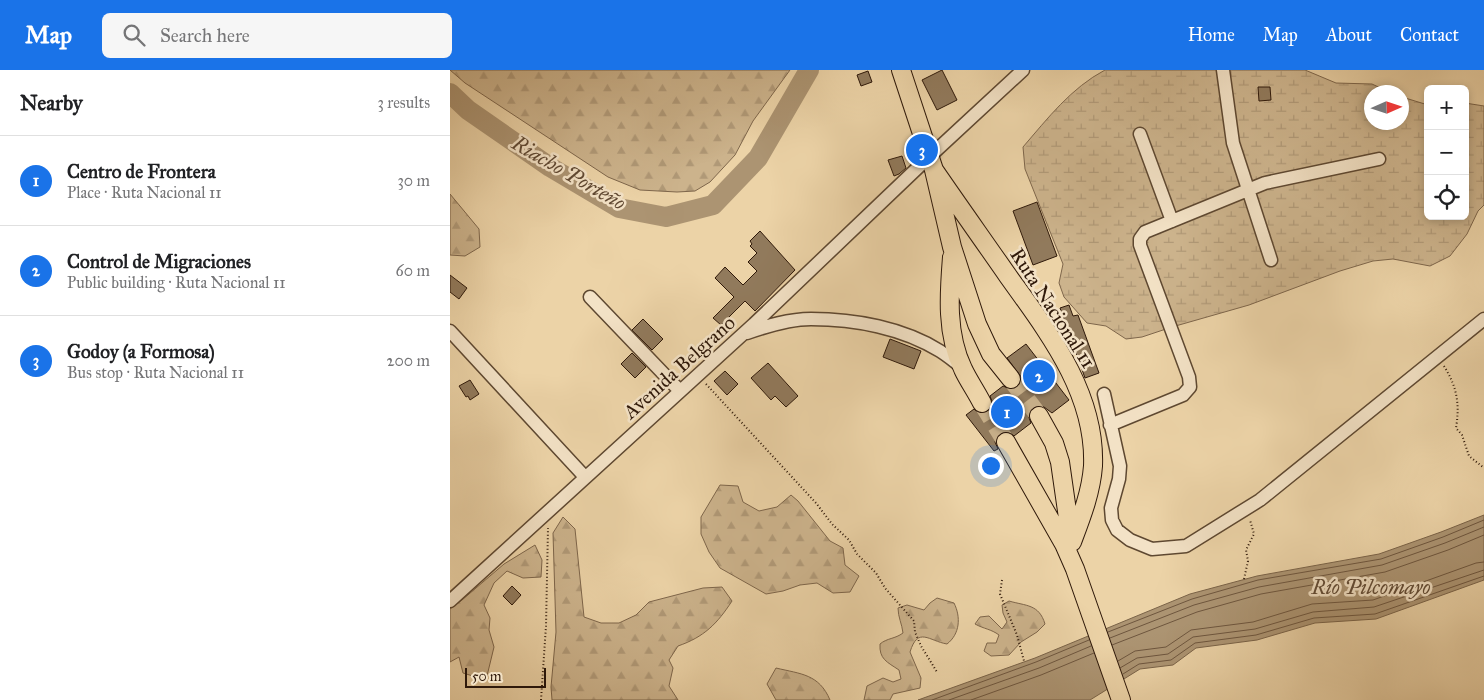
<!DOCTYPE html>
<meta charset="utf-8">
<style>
:root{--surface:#fff;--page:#f6f6f6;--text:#202124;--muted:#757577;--line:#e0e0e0;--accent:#1a73e8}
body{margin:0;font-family:"IM FELL Great Primer",serif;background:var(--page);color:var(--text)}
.controls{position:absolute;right:15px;top:15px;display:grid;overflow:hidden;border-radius:8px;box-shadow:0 2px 8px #0003}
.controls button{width:45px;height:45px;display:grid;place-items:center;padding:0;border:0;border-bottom:1px solid var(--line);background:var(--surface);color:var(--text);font:25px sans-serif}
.compass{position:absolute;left:914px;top:15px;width:45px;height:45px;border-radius:50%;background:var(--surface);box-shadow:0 2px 8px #0003;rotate:87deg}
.scale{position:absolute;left:15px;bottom:12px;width:81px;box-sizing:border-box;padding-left:5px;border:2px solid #2f190a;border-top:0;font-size:14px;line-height:18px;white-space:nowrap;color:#2f190a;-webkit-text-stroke:4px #f3e2c6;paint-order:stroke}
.you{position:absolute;left:540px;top:395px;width:18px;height:18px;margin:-12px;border:4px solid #fff;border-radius:50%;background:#1a73e8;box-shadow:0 0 0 8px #1a73e833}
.badge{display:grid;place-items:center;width:32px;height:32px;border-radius:50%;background:var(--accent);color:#fff;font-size:16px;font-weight:700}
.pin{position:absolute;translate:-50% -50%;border:2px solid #fff;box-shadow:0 1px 5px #0006}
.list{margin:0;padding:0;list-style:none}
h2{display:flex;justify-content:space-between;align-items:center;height:65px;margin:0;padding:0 20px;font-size:21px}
h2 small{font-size:16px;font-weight:400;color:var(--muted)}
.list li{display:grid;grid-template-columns:32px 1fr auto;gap:15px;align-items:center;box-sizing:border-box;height:90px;padding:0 20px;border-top:1px solid var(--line)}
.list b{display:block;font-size:19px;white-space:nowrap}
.list p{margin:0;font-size:16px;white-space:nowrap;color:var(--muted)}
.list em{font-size:16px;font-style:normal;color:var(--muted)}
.icon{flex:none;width:28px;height:28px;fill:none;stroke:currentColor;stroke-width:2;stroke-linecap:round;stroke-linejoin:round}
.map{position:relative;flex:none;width:1034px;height:630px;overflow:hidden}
header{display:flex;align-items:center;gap:30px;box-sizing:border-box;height:70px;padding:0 25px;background:var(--accent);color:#fff}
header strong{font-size:24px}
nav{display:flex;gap:28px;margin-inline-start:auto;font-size:18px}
.search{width:350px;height:45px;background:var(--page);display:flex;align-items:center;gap:12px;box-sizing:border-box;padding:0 18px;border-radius:8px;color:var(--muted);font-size:19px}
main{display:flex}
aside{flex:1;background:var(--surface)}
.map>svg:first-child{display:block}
.forest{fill:url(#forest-firs);stroke:#7e664b}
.wetland{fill:url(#wetland-marsh);stroke:#7e664b}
.water{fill:#ac9472;stroke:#7a6348}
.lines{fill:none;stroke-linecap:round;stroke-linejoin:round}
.shore{stroke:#6e563e;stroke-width:1}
.river{stroke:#ac9472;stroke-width:20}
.building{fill:#917a5c;stroke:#2f190a}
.highway-tunnel{stroke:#c6ae88;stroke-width:18;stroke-dasharray:18 9;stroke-linecap:butt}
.minor-casing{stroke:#5e4831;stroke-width:15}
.highway-casing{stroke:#2f190a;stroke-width:20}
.path{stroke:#2f190a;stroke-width:2;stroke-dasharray:1 2.5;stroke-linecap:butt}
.minor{stroke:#f3e2c6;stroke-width:12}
.highway{stroke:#ecd3a7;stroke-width:18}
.labels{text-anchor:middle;stroke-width:5;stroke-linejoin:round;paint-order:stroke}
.street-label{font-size:20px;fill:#2f190a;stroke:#f3e2c6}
.water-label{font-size:21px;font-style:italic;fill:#614a34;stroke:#f3e2c6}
</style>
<header>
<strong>Map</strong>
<div class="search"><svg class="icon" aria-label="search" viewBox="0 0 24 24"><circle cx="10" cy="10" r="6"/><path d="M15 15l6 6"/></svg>Search here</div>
<nav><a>Home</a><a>Map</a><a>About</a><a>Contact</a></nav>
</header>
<main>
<aside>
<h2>Nearby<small>3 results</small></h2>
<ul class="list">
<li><span class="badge">1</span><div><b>Centro de Frontera</b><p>Place · Ruta Nacional 11</p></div><em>30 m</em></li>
<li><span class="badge">2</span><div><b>Control de Migraciones</b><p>Public building · Ruta Nacional 11</p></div><em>60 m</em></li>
<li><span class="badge">3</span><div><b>Godoy (a Formosa)</b><p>Bus stop · Ruta Nacional 11</p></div><em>200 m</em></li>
</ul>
</aside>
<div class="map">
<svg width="1034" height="630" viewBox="0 0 1034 630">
<defs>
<pattern id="forest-firs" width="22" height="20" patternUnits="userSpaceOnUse" patternTransform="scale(1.25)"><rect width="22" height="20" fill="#ccb38c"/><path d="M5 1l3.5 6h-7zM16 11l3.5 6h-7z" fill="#b09977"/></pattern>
<pattern id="wetland-marsh" width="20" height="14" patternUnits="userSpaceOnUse" patternTransform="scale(1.25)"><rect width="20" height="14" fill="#ccb38c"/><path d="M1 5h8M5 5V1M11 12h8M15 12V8" fill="none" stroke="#b09977"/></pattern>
</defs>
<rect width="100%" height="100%" fill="#ecd3a7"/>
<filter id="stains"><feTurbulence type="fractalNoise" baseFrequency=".004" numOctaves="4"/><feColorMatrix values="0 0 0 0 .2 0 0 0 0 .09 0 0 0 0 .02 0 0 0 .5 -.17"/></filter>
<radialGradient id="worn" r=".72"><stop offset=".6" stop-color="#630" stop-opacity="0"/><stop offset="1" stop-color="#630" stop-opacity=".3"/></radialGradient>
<!-- forest -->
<path class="forest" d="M0,0H340L303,51L285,85L260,112L245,121L227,122L190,120L158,107L15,13Z
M0,124L29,159L30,177L15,186L0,185Z
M270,415L288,416L293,432L309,441L327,437L341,425L348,431L380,471L393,478L395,495L409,506L400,522L383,523L367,513L350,515L333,521L316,524L270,498L259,482L251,464V447Z
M113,447L125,459L134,547L151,553H169L186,545L199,532L253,518L272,517L282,531C267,554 254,567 228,576L219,590L223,598L219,616L228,630H102L101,617L106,562L103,463Z
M85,475L92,490L91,507L73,508L57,501L44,513L34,535L40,548L39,560L44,577L36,610L13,603L9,587L0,592V539L12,530L54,494Z
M487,528L504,533C511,547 510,564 497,574C479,571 468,556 460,582L471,608L470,618L443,624L440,630H414L417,616L433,608L443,612L451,609L449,600C437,592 429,589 430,574C437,568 445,569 453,563C452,554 448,547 448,538L457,535L474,540L480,533Z
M559,531C576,536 589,534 595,554L587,562L571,572L559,585L541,586L534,581L537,573H546L549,565C541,559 534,559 525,554L530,547L539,546L552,559L557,552L553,543L552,535Z
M326,598C351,604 369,604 380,630H326L317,614Z"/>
<!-- wetland -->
<path class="wetland" d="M655,0H855L886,13L922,14L939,22H922V52H952V27L978,35V146H1015V33L1034,36V135L1028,141L1017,164L1000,186L980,196L943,189L923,191L890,201L799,235L722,257L692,267L676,269L656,256L637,253L614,227L609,213L613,194L575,99L573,77C598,48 621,18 655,0Z"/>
<!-- water -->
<path class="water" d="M1034,445V510L926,549L865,553L807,570L746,578L723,595L690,599L640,630H468L585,588L740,524L807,506L929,484L991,462Z"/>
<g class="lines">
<!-- shore -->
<path class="shore" d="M658,562L742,529L808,510L931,489L993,467L1034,450
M660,568L744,535L809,517L932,495L995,473L1034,457
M662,575L747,542L811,524L935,502L998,480L1034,465
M668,591L685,581L716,577L741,560L803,552L862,534L923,530L1026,493L1034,492
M670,598L687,588L718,584L743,567L805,559L863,542L924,537L1034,500
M673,604L689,594L721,590L745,573L806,565L864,548L925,544L1034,506
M482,630L586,592L639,570
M499,630L589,598L641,576
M521,630L591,605L644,583"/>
<!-- river -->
<path class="river" d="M0,23L18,40L100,97L169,138L216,147L263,135L308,88L359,0"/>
</g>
<!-- building -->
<path class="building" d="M492,0L507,30L487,40L472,10Z
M418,1L422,12L411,16L407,5Z
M808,17H820L821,30L809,31Z
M452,86L456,98L449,104L444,106L438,90Z
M587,132L607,186L583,195L563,141Z
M310,161L345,200L305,241L295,231L271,255L263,248L284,227L265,208L275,197L293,215L307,201L298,192L307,183L300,176L302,174L300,171Z
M0,205L17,218L9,229L0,222Z
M619,235L623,246L628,245L649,303L635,308L610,238Z
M193,249L213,269L202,280L182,260Z
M440,269L471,281L464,299L433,287Z
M576,274L619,330L602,343L594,337L589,335L583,337L578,345L581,353L564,366L557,361L550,363L547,367L545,372L548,379L544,381L516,345L524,339L531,344L537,342L543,334L540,326L553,316L562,320L568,317L571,312V307L557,288Z
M182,283L196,297L185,308L171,294Z
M318,293L348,326L336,337L325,326L321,330L301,308Z
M275,301L288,314L277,325L264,311Z
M20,310L29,324L20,330L18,326L16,327L9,316Z
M62,516L71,525L62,535L53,526Z"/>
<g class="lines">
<!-- highway-tunnel -->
<path class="highway-tunnel" d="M561,309L589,346
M532,333L556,372"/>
<!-- minor casing -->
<g class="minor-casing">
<path id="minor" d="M773,0L783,73L821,190
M690,64L722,151
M140,227L230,321
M0,261L135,407
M297,263C317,256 339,249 361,249C405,249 453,258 490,281C498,286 505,292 512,297
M654,324L670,396L669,409L661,438L662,450L667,460L680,470L702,479L736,476L810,430L1034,249
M660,355L733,325L740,317L739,307L690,175V169L695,162L815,113L929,89
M0,531L304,254L479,87L573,0"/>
</g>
<!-- highway casing -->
<g class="highway-casing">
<path id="highway" d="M451,0L484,100L502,177L527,254L541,284L561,309
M484,100C508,135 533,170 558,206C598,262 646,323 643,396C641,423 631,448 622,472
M502,187C499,224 496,264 513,299C518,310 526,321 532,333
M589,346L604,373L610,392L621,469
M556,372L614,474L625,499L671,630"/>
</g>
<!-- path -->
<path class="path" d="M994,296C1007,317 1010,334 1006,358L1012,365L1019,386L1034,398
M256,314L366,433L382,454L399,470L407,484L426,503L435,518L464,551L465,562L471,576L487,602
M794,509L798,491L796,480L804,464L800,450
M552,510L550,524L567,565L574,591
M91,630L96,556L98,458"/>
<!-- minor -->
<use href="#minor" class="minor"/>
<!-- highway -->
<use href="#highway" class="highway"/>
</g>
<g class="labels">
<!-- street labels -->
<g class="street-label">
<text transform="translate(603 238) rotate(57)" y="7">Ruta Nacional 11</text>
<text transform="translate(229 297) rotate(-42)" y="7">Avenida Belgrano</text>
</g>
<!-- water labels -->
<g class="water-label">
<text transform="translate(119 103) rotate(30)" y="7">Riacho Porteño</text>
<text x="921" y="524">Río Pilcomayo</text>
</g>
</g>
<rect width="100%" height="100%" filter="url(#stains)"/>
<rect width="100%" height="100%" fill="url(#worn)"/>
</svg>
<div class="controls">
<button>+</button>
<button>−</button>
<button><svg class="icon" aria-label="locate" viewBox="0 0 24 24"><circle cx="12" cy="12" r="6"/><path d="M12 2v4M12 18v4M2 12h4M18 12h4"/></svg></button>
</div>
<svg class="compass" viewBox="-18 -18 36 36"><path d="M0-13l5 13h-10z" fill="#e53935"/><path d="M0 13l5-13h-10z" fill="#757577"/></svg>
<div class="scale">50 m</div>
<div class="you"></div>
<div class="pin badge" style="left:557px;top:342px">1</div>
<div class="pin badge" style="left:589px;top:306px">2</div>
<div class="pin badge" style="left:472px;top:80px">3</div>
</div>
</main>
